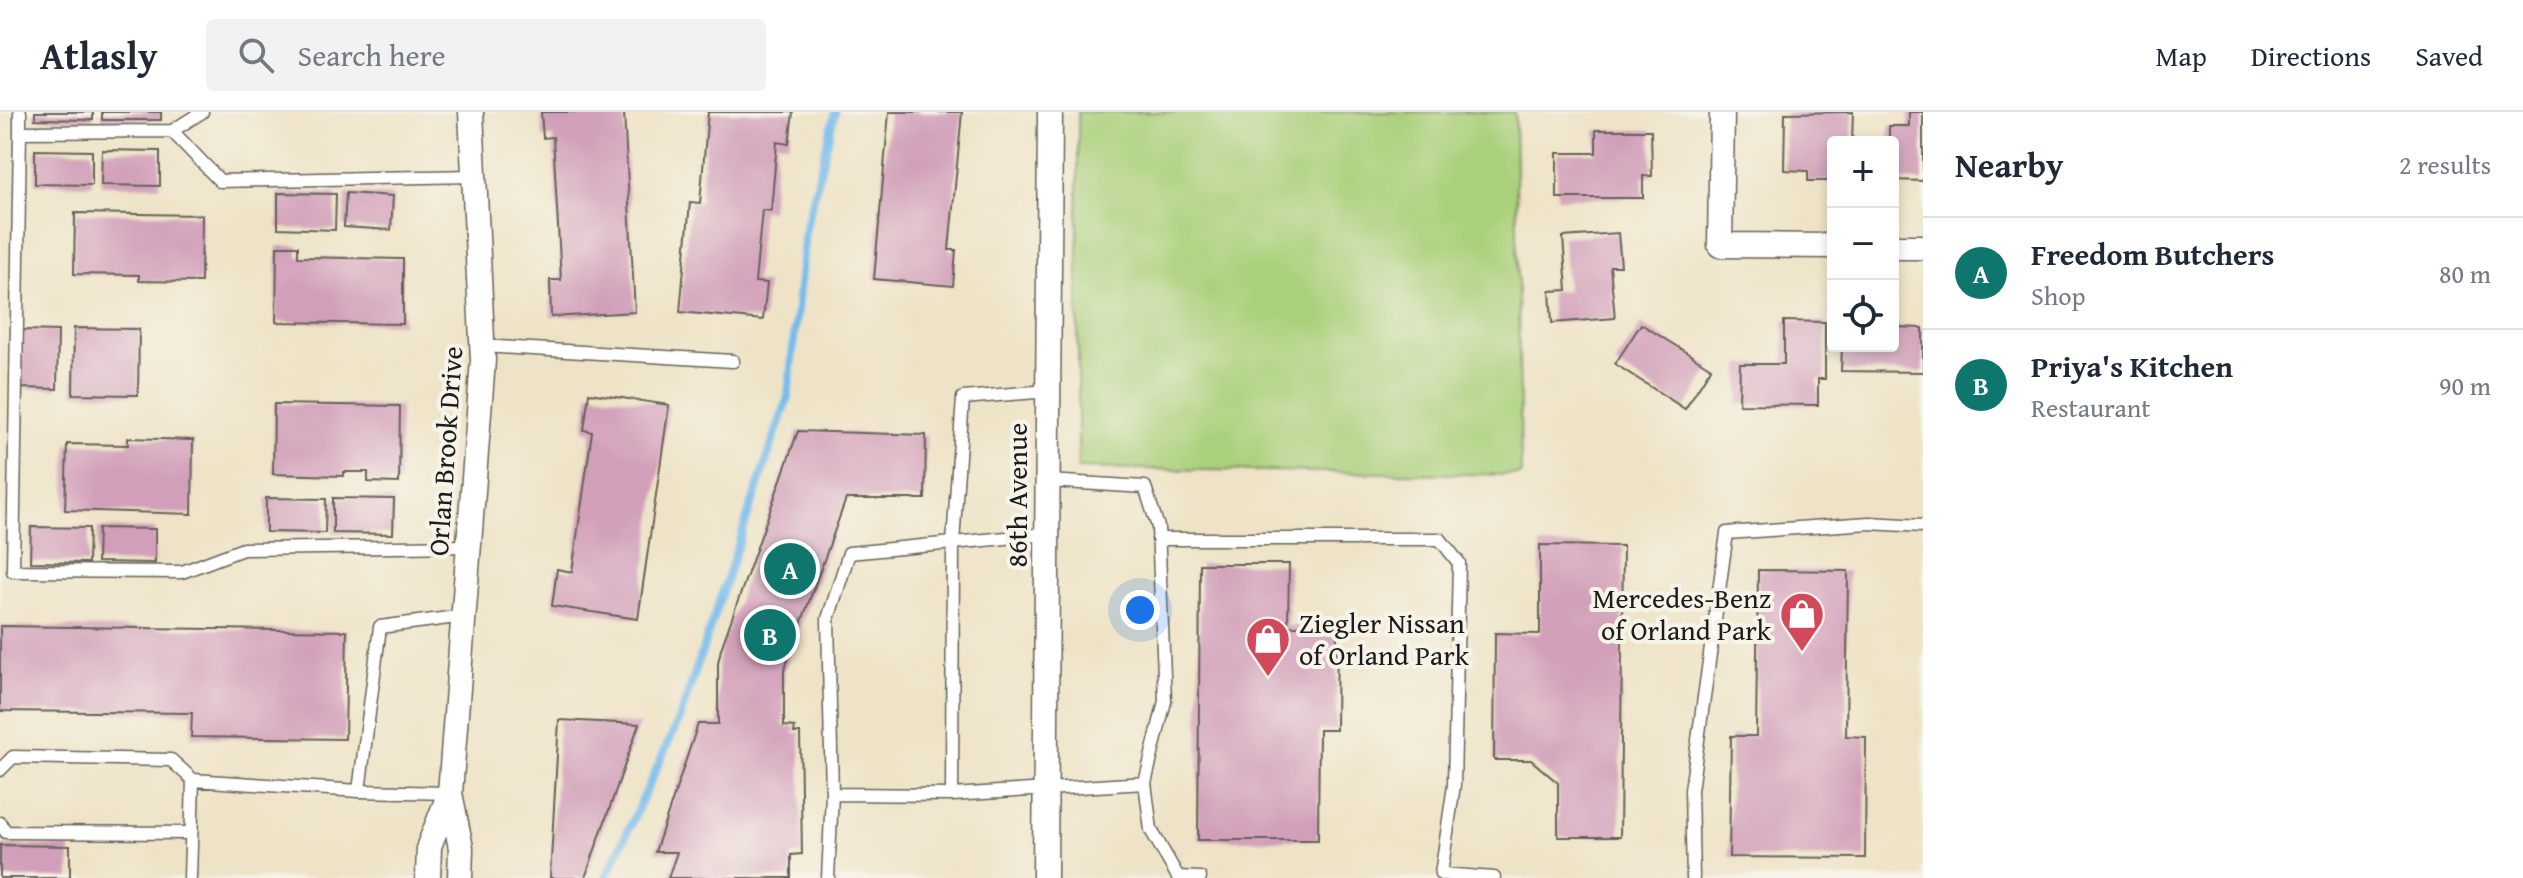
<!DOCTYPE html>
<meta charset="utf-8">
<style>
:root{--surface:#fff;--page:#f2f2f3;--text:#1f2937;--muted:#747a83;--line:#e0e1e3;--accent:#0f766e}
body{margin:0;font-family:"Gentium Book Plus",serif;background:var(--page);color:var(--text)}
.controls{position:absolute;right:24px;top:24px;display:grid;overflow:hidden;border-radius:8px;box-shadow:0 4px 12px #0003}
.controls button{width:72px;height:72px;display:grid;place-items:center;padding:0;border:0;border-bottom:2px solid var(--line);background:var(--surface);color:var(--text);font:40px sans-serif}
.you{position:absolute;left:1140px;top:498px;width:28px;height:28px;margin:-20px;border:6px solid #fff;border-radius:50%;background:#1a73e8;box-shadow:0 0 0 12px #1a73e833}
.badge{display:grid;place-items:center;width:52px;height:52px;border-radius:50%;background:var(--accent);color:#fff;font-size:26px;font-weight:700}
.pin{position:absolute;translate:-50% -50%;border:4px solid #fff;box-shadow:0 2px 8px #0006}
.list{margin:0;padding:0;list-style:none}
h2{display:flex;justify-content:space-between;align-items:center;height:104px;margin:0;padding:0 32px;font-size:34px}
h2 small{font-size:26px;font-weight:400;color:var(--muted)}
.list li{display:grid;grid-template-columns:52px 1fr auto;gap:24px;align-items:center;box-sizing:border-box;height:112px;padding:0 32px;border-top:2px solid var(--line)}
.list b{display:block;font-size:30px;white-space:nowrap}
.list p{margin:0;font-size:26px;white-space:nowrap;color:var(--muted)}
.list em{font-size:26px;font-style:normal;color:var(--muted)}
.icon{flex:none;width:44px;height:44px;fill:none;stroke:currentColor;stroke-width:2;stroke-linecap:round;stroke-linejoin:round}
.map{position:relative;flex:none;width:1923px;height:766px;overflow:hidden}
header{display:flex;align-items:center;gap:48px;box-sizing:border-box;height:112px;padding:0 40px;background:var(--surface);border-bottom:2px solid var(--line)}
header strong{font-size:38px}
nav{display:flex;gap:44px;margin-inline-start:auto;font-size:28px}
.search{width:560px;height:72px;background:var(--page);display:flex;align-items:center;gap:20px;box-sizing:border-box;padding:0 28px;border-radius:8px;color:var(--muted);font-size:30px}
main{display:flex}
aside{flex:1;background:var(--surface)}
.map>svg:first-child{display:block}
.green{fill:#aad07b;stroke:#63764c;stroke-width:2}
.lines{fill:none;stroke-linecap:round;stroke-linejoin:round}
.stream{stroke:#75bbec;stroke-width:8}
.building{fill:#d19fb9}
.service-casing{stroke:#666258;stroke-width:15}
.minor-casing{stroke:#666258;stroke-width:27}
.service{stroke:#fff;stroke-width:12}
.minor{stroke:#fff;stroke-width:24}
.labels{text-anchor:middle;stroke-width:8;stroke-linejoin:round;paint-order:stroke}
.street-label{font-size:28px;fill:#1c1c1c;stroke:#f7f3e8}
.poi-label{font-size:28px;fill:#1c1c1c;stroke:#f7f3e8;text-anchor:end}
</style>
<header>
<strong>Atlasly</strong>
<div class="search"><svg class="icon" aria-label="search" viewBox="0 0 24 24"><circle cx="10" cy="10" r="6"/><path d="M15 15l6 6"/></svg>Search here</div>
<nav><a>Map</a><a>Directions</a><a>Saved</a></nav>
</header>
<main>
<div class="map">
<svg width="1923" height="766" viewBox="0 0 1923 766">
<rect width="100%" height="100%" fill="#f7f3e8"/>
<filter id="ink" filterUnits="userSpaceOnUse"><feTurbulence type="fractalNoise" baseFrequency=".0125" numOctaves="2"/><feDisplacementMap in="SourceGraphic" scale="16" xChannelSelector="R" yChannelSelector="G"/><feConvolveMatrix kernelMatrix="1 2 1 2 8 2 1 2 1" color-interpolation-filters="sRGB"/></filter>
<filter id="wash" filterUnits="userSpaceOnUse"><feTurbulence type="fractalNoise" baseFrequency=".006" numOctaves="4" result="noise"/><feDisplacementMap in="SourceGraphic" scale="32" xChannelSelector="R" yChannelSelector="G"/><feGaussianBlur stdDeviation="1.8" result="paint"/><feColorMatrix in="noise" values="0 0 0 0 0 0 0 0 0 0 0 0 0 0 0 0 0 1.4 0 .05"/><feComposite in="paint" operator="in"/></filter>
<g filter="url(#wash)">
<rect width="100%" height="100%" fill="#eee3c6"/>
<!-- green -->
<path class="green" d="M1078,0H1515L1521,363L1078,356Z"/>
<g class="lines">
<!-- stream -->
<path class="stream" d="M606,766L679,608L788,285L805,119L835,0"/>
</g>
<g id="blocks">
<!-- building -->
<path class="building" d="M35,0H93V8L35,7Z
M102,0H161V8H102Z
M541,0H624L635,200L551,205L550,168H561L553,25L543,26Z
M708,0H793L789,32L777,30L771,99L762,98L755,170L767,171L763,208L680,200L690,90L700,91Z
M889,0H962L949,138H956L953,174L874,167Z
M1853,0L1852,30H1833V69H1808V59L1784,58L1785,1Z
M1909,0H1923V69L1893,68V30H1889V14H1909Z
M1596,18H1651L1652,64H1643V86H1557V41H1596Z
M35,38L92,39V73L35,72Z
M102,38L160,39V74L101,73Z
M278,81L336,82L335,118L278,116Z
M346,81L393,84L391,118L344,115Z
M75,101L202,103L201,170L139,169V163L74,162Z
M1618,121L1621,154H1610L1615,206L1552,211L1550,179L1567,178L1563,125Z
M277,134H298V145L403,147V212L276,210Z
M1784,209L1825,210V267H1818V293L1739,292L1740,252H1784Z
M1641,212L1711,256L1685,297L1615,252Z
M1893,215L1923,216V260L1841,259L1842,234H1893Z
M74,216L139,217L138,283L73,282Z
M23,218L58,219L57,277L22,276Z
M589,281L669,293L638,507L552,494L557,457L572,460L592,320L584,318Z
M274,292L400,294L399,371L368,370V360H344V364L273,362Z
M798,319L926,323L925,387H846L784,559V614L795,615L794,621H800L802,742L791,743V766H668L677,740H655L698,612H718V551L721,537Z
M128,326L193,328L192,402L65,398L67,332L128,333Z
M266,386L326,387L325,421L266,420Z
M333,386L394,387L393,422L333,421Z
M31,415L89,416L88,451L30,450Z
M98,416L155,417V451L97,450Z
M1540,433L1623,434L1620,725H1558V671L1531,648H1494L1495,521L1540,522Z
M1200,452H1289L1288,514H1337L1336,618H1319L1318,728H1198Z
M1758,458L1848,459L1846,624L1866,625L1865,746L1729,745L1731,624H1756Z
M0,514L347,519L345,627L191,625L192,601L0,599Z
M559,608L639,612L585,766H550Z
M0,733L70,734V766H0Z"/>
</g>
</g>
<g filter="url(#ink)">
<use href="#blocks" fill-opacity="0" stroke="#666258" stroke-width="2"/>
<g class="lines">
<!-- service casing -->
<g class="service-casing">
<path id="service" d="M20,0V20
M202,0L172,19L20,20L13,459L182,460L243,437L469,434
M172,19L220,69L474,64
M482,234L733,249
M1048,369L1145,375L1158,415L1165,589L1145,671
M1158,427H1440L1459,451L1454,673L1441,762L1494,766
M0,658L13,645L171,648L193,668
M359,679L380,515L464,504
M832,682L952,683L1145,671L1151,718L1178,765L1200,766
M952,683L953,431L1047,422
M0,711L6,720L191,721
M190,766L193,668L359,679L450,681
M828,766L832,682L828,507L849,441L953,431L963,286L1048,279
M1693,766L1691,678L1727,421L1869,411L1923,414"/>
</g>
<!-- minor casing -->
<g class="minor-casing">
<path id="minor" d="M1722,0L1720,133L1833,134
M1893,135H1923
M428,766L429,734L450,681
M460,766L461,736L450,681L483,248L471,0
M1045,766L1050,0"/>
</g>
<!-- service -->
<use href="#service" class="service"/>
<!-- minor -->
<use href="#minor" class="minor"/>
</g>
</g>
<!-- icons -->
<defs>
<g id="shop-pin" transform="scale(2.3)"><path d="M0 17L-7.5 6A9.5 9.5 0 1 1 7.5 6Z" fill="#d1495b" stroke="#f7f3e8"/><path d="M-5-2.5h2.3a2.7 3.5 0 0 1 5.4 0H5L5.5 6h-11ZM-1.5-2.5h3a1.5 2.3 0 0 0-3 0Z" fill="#fff"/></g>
</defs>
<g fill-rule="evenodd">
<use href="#shop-pin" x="1802" y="502"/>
<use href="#shop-pin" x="1268" y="527"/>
</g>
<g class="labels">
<!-- street labels -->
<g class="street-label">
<text transform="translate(445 339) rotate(-86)" y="10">Orlan Brook Drive</text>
<text transform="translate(1017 383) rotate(-90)" y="10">86th Avenue</text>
</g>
<!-- poi labels -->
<g class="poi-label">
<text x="1771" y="496">Mercedes-Benz<tspan x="1771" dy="32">of Orland Park</tspan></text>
<text x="1299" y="521" text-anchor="start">Ziegler Nissan<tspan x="1299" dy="32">of Orland Park</tspan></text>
</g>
</g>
</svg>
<div class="controls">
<button>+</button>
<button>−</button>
<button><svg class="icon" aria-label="locate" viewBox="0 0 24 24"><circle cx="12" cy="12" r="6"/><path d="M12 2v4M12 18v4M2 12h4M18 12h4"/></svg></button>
</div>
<div class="you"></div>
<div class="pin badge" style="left:790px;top:457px">A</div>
<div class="pin badge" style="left:770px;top:523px">B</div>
</div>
<aside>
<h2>Nearby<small>2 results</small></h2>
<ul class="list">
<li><span class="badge">A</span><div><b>Freedom Butchers</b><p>Shop</p></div><em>80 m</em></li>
<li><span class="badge">B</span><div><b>Priya's Kitchen</b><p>Restaurant</p></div><em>90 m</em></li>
</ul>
</aside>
</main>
